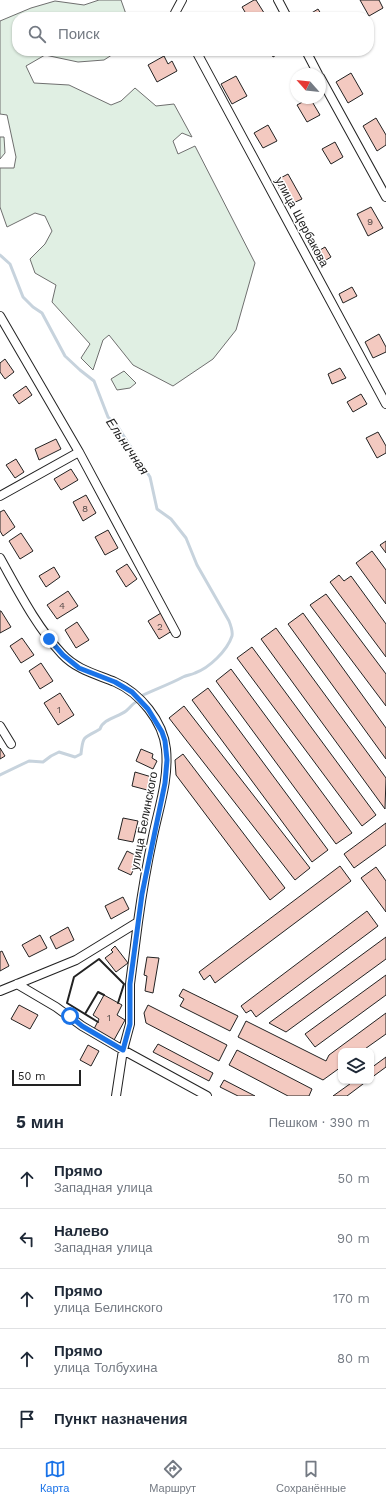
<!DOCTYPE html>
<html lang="ru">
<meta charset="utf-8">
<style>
:root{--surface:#fff;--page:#f2f2f3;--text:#1f2937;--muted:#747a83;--line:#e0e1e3;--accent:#1a73e8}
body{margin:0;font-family:"Work Sans",sans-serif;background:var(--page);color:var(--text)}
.controls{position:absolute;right:12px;bottom:12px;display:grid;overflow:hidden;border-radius:8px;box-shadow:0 1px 3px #0004}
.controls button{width:36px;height:36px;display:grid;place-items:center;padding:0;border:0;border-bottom:1px solid var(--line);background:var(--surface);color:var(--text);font:20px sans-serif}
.compass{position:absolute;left:290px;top:68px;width:36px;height:36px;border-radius:50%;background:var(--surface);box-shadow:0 1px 3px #0004;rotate:297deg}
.scale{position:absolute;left:12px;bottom:10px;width:69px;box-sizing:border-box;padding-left:4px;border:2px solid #222;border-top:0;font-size:11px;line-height:14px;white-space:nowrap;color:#222;-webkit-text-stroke:3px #fff;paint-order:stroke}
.stop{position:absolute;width:12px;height:12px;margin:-9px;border:3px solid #1a73e8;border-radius:50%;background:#fff}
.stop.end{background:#1a73e8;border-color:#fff;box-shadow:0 1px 4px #0008}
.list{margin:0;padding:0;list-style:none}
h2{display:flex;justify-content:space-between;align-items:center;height:52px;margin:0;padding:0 16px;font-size:17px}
h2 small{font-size:13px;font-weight:400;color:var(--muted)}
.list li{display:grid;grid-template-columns:26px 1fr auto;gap:12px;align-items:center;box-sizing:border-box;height:60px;padding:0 16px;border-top:1px solid var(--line)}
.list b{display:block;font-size:15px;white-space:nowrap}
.list p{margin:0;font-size:13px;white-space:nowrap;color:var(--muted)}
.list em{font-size:13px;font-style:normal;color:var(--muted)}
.icon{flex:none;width:22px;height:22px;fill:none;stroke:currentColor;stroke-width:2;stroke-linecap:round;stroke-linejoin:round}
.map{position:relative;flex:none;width:386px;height:1096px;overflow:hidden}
.search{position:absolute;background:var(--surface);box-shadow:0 1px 3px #0004;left:12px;right:12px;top:12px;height:44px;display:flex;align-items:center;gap:10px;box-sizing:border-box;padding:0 14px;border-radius:16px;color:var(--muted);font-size:15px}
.sheet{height:352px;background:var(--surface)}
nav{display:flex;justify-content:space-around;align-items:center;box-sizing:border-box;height:56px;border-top:1px solid var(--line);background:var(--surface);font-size:11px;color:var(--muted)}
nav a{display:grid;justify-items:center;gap:2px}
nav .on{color:var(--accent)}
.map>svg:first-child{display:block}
.green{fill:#e0efe3;stroke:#6f6f6f}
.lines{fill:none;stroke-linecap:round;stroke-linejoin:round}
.stream{stroke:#c7d3dd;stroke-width:3}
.building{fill:#f3c9c0;stroke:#222}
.street-casing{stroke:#222;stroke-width:10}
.street{stroke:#fff;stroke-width:8}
.wall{stroke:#222;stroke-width:2}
.route{stroke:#1a73e8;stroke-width:5}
.labels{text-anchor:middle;stroke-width:3;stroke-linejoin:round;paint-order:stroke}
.number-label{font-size:10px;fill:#564c4a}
.street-label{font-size:12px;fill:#222;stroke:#fff}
.water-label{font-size:13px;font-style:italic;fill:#222;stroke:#fff}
</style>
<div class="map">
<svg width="386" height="1096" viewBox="0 0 386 1096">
<rect width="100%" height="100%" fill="#fff"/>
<!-- green -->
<path class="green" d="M99,0H121L127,17H17V51H118L104,60L78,62L45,55L26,66L34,83L69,85L111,105L121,101L135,88L156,106L174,104L192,137L182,133L173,141L178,154L195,146L255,263L236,330L213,359L173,386L133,365L109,335L103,340L93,370L81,358L90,344L52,302L56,285L35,273L30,259L45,244L52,231L45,216L35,213L7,227L0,207V168H14L16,157L7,115L0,114V21L31,8L55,1L84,5Z
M0,137H4L5,153L0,159Z
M124,371L136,383L130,388L117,390L111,379Z"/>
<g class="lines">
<!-- stream -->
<path class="stream" d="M0,255L10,264L23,297L33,307L42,313L65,356L80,370L94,381L108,417L118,427L150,477L157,509L171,519L186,538L197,565L229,621C231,626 233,631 232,636C227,651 209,668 195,673C191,675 187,675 183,677C170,684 156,689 143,695
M0,775L29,761L43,762L51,756L59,752L75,757L81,754C83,734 84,739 100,729C103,719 118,717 126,711C130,708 132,704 136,702"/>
</g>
<!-- building -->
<path class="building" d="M254,0H256L266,16L248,17L242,7Z
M360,0H379L383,8L369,16Z
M318,9L323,17H305Z
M270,51H281V52L273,57Z
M164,56L168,64L172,61L177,71L157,82L148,65Z
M351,73L363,94L348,103L336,82Z
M236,76L247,96L232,104L221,84Z
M310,98L320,115L307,122L297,105Z
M376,118L386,135V145L377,151L363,126Z
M268,125L277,141L263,148L254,133Z
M335,142L343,157L331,164L322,149Z
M288,174L302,199L289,205L275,181Z
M371,207L383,228L368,236L357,214Z
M325,247L331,257L321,263L315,253Z
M352,287L357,296L343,303L339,294Z
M379,334L386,347V352L373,358L365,342Z
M5,359L14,372L5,379L0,372V363Z
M340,368L346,378L332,384L328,374Z
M26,386L32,395L19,404L13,395Z
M361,394L367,404L353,412L347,402Z
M378,432L386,446V453L377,458L366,438Z
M56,439L61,449L39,460L35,449Z
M16,459L24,472L15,478L6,465Z
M71,469L78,480L61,490L54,479Z
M86,495L96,513L83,521L73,502Z
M4,510L15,527L3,536L0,531V512Z
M108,530L118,548L105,555L95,537Z
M21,533L33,551L20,559L9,541Z
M386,541V553L380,545Z
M372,551L386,570V604L356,563Z
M127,564L137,579L126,587L116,571Z
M54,567L60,577L46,587L39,576Z
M339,575L344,581L351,576L386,624V657L330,582Z
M68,591L78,606L57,619L47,605Z
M326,594L386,674V706L310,605Z
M0,611H1L11,627L0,633Z
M161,613L172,631L159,639L148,621Z
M303,613L386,728V759L288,624Z
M77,622L89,640L76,648L65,630Z
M276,628L386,778L385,809L261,639Z
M22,638L34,655L21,663L10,646Z
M252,647L376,815L362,826L237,658Z
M41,663L53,681L40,689L29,671Z
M231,669L352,833L336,844L216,681Z
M208,688L328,850L312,862L192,700Z
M60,693L74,715L58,725L44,703Z
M184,706L310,868L295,880L169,718Z
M0,748L5,756L0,759Z
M141,749L153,754L152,758L157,761L153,769L136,761Z
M183,754L285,888L270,900L176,775L175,760Z
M135,772L155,778L151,791L132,786Z
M123,818L138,821L133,842L118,839Z
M386,823V845L354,868L344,854Z
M127,851L139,857L131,875L118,869Z
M340,866L351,881L215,983L210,975L204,980L199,972Z
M376,867L386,881V912L361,878Z
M123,897L129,909L111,919L105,906Z
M367,911L378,926L256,1017L251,1010L246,1013L241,1006Z
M68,927L74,940L56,949L50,937Z
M40,935L47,948L29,957L22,945Z
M386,937V959L286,1032L269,1023Z
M115,946L128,963L116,972L105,958L113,952L111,950Z
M2,951L9,966L0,971V952Z
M147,957L159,958L153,993L145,991L147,976L144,975Z
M386,975V995L315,1047L305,1034Z
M183,989L238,1016L230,1031L180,1006L184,999L179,996Z
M104,995L122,1005L117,1015L125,1020L114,1040L94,1029L99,1019L93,1015Z
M19,1005L38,1015L30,1029L11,1019Z
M148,1005L227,1045L219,1061L146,1023L144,1013Z
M386,1013V1034L362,1051H341V1067L323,1080L238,1037L246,1021L326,1061L329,1055Z
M158,1044L213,1073L209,1081L153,1052Z
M88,1045L99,1051L91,1066L80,1060Z
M237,1050L312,1089L309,1096H288L229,1065Z
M386,1057V1067L371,1078V1068Z
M224,1080L255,1096H238L220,1087Z
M354,1081H367L347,1096H333Z"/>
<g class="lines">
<!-- street casing -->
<g class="street-casing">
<path id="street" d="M278,0L287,17
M178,17L175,13L182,0
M196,51L386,404
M306,51L318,74
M320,77L386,197
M0,316L79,452L176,633
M0,496L79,452
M0,558C19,592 36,626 62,654C77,670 96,674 115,682C140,693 163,721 166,749C169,779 159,807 153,836C147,864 142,893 138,922L76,960L0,991
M0,726L11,744
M138,922L130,984V1024L123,1050L207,1096
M17,984L56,1007L82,1026L123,1050L116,1096"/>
</g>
<!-- street -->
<use href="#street" class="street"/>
<!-- wall -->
<path class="wall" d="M85,1014L98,992L104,995
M98,1022L67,1003L74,977L99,959L124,984L118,1003"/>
</g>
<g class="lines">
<!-- route -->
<path class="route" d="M49,639L63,655L79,668L115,682L132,692L148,709L162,732L165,741L167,760L165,783L142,894L130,984V1024L123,1050L82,1026L70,1016"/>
</g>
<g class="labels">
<!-- number labels -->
<g class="number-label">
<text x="370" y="225">9</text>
<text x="85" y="512">8</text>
<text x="62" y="609">4</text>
<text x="160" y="630">2</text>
<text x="59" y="713">1</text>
<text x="109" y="1021">1</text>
</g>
<!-- street labels -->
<g class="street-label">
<text transform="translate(302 222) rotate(62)" y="4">улица Щербакова</text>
<text transform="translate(144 821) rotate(-79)" y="4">улица Белинского</text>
</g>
<!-- water labels -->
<g class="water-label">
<text transform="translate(128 446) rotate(56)" y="5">Ельничная</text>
</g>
</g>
</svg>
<div class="controls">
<button><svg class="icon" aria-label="layers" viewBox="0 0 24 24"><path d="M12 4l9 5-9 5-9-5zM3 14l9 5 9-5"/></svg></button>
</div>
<svg class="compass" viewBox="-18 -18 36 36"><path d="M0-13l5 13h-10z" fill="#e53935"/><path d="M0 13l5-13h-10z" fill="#747a83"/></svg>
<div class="scale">50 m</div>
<div class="stop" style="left:70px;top:1016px"></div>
<div class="stop end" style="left:49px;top:639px"></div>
<div class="search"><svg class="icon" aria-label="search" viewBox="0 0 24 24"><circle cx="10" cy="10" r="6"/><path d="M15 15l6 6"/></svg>Поиск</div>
</div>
<section class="sheet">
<h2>5 мин<small>Пешком · 390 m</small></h2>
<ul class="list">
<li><svg class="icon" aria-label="ahead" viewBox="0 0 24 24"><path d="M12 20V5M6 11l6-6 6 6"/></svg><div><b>Прямо</b><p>Западная улица</p></div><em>50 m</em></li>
<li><svg class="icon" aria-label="left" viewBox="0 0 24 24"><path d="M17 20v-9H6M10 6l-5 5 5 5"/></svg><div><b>Налево</b><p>Западная улица</p></div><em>90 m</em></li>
<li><svg class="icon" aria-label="ahead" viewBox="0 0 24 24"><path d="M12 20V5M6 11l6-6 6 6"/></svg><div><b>Прямо</b><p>улица Белинского</p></div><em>170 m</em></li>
<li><svg class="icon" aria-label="ahead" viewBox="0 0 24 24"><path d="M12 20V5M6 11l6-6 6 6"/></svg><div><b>Прямо</b><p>улица Толбухина</p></div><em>80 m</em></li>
<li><svg class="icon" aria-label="arrive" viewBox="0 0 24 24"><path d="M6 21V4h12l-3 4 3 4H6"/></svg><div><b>Пункт назначения</b></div></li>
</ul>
</section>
<nav>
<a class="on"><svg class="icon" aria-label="map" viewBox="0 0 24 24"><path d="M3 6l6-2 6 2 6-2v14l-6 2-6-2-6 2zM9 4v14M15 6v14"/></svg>Карта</a>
<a><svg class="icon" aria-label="directions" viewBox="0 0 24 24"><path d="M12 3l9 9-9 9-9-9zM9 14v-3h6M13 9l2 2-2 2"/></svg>Маршрут</a>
<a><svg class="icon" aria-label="saved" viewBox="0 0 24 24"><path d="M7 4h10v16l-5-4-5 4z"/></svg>Сохранённые</a>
</nav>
